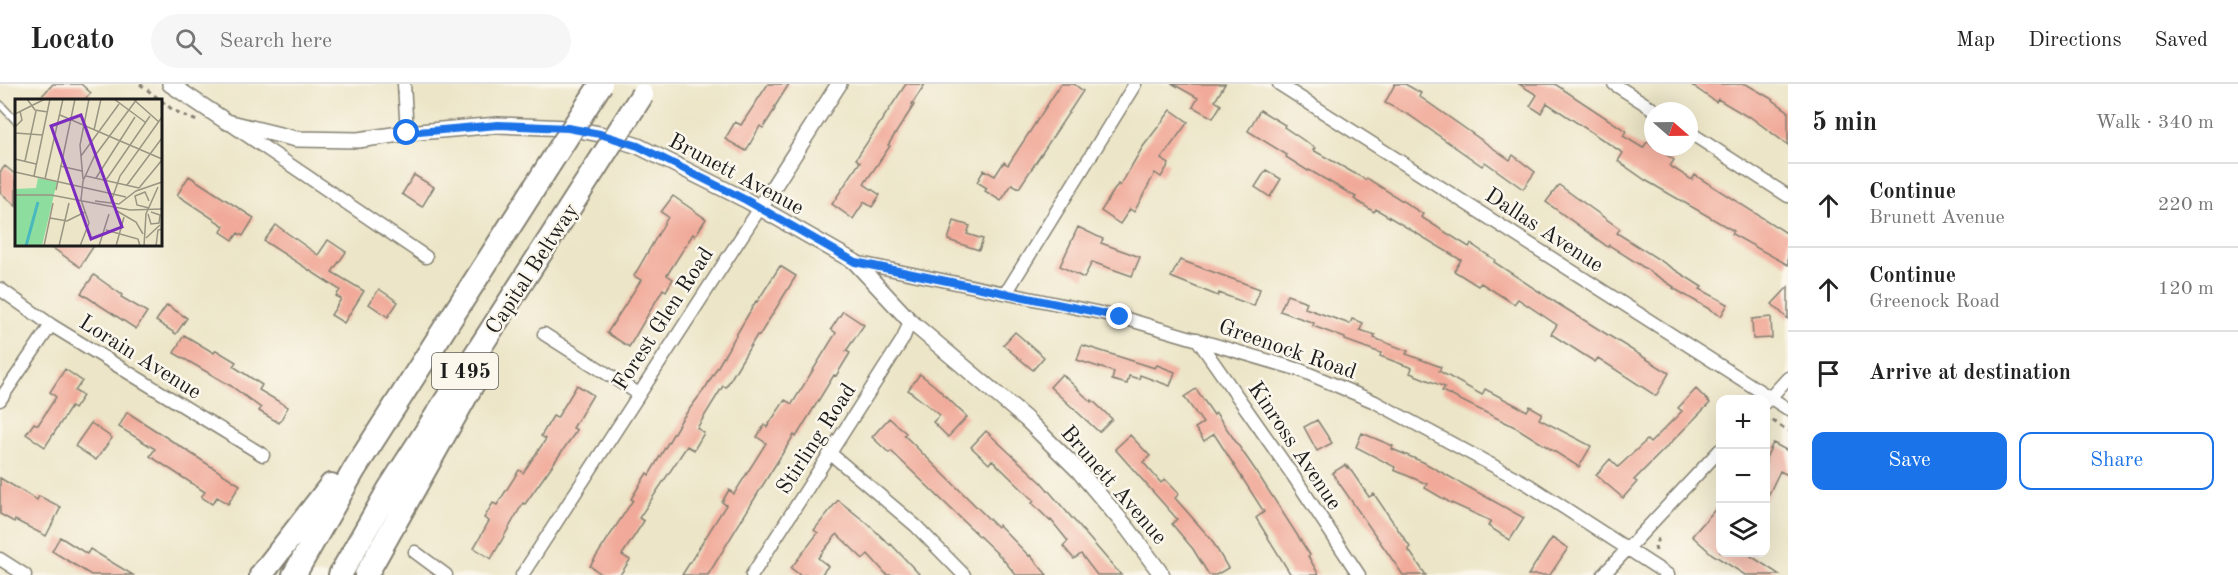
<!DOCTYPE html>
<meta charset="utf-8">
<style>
:root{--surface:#fff;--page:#f6f6f6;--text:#222;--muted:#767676;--line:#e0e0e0;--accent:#1a73e8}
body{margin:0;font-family:"Old Standard TT",serif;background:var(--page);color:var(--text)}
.controls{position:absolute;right:18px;bottom:18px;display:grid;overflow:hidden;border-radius:12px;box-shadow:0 6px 24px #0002}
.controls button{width:54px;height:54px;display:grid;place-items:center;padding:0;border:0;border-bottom:2px solid var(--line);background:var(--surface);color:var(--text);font:30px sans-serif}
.compass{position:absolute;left:1644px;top:18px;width:54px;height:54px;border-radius:50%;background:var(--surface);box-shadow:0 6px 24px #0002;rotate:110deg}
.stop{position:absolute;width:18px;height:18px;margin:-14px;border:4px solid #1a73e8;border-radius:50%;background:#fff}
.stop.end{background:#1a73e8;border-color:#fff;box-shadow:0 2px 6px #0008}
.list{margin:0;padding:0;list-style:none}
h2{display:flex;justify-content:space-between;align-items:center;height:78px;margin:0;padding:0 24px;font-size:26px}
h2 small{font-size:20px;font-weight:400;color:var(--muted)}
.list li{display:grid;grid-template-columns:39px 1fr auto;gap:18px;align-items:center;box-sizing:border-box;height:84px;padding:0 24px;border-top:2px solid var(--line)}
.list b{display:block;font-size:22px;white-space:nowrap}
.list p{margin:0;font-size:20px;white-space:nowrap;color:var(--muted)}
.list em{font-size:20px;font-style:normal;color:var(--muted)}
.actions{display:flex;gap:12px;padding:18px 24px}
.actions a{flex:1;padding:14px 0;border:2px solid var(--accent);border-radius:12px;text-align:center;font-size:21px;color:var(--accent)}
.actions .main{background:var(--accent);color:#fff}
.icon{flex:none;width:33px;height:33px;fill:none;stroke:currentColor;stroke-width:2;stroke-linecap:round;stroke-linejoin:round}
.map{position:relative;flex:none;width:1788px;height:491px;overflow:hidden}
header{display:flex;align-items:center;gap:36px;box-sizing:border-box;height:84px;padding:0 30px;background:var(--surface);border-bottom:2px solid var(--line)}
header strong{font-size:28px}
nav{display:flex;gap:33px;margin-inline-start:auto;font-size:21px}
.search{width:420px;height:54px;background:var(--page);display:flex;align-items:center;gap:15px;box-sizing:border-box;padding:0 21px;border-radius:33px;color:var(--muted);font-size:22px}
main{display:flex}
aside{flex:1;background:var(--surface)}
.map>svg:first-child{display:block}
.building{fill:#f1aa9a}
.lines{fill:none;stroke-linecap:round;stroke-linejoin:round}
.service-casing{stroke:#848072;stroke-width:9}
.minor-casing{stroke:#848072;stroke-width:15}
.tertiary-casing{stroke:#848072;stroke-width:18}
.motorway-casing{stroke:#848072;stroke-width:26}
.path{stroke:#848072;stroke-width:3;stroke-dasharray:4.5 4.5;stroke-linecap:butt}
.service{stroke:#fff;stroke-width:6}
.minor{stroke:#fff;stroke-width:12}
.tertiary{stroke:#fff;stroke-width:15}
.motorway{stroke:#fff;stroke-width:22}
.motorway-bridge-casing{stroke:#848072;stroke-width:26;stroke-linecap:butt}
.motorway-bridge{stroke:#fff;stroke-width:22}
.route{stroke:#1a73e8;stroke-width:8}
.labels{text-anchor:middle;stroke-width:5;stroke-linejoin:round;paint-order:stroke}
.shield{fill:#fbf7ec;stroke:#5f5e5a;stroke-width:1.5}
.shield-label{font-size:21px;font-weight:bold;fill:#1c1c1c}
.street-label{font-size:22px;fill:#1c1c1c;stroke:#fbf7ec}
.inset-river{fill:none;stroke:#49b8bf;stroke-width:3}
.inset-road{fill:none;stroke:#999583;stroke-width:1.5}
.view{fill:#7b2cbf;fill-opacity:0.15;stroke:#7b2cbf;stroke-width:3}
.inset-edge{fill:none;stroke:#1c1c1c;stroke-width:3}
</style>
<header>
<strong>Locato</strong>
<div class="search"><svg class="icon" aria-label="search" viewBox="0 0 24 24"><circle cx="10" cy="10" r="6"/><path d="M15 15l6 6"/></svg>Search here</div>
<nav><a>Map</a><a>Directions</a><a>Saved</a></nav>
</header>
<main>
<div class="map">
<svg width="1788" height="491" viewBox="0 0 1788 491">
<rect width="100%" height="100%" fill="#fbf7ec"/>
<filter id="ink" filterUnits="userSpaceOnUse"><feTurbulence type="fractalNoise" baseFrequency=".0167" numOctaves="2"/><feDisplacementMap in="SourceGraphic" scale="12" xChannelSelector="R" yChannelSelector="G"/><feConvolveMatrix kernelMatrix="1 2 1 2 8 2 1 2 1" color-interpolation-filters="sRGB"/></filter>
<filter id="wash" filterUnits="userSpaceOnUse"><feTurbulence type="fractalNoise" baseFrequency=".008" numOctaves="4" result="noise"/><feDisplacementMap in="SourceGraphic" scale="24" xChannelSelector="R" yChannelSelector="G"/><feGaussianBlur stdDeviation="1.35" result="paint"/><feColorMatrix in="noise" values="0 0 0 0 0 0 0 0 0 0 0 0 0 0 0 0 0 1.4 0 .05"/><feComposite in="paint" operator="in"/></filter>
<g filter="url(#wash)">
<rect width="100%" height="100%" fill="#ece5c7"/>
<g id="blocks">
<!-- building -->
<path class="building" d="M53,0H81L91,9L84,16H38Z
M768,0H789L774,24L775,25L763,44L760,42L746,67L725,55L735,38L741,41Z
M906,0H925L912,20L914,21L888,61L890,62L864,100L880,111L872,123L864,118L853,135L832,120L860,78L856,75Z
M1061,0H1074L1083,7L1019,104L1012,100L1001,117L985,107L987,104L977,98L984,86L995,92L1004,78L1008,81Z
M1173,0H1225L1215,17L1221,21L1213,34L1193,23L1198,14Z
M1395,0H1405L1421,9L1419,12L1510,76L1513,71L1535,88L1523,105L1485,78L1482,82L1409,31L1385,19Z
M1519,0H1555L1626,47L1623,52L1643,64L1647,58L1674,76L1670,82L1692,96L1695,91L1788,150V181L1732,150L1734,147L1645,96L1618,77L1623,69L1547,19L1541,29L1530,22L1537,11Z
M1690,0H1746L1770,14L1788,27V61L1749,32L1748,33L1718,15L1716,18Z
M1171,26L1188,38L1161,75L1169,80L1161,93L1155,89L1134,128L1130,125L1120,140L1101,127L1118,100L1120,102L1142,64Z
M1260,26L1285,41L1284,43L1315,64L1313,66L1366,96L1367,94L1423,130L1421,133L1469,163L1471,160L1495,176L1494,178L1555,218L1669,289L1656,312L1598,274L1595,278L1551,250L1557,241L1518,215L1514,220L1481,199L1478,202L1454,187L1461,176L1376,125L1374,128L1354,115L1356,113L1309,86L1308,87L1286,73L1287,71L1248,47Z
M5,82L16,91V122L0,108V88Z
M1266,86L1281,95L1270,113L1255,103Z
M414,91L434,103L422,123L402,110Z
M189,92L254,134L243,152L238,149L233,156L221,148L224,142L177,111Z
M1559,101L1620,145L1617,149L1702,203L1700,205L1728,220L1721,232L1673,204L1674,203L1609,161L1608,163L1546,118Z
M673,112L706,135L695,152L693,150L667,191L673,195L666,207L663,205L629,263L607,249L641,196L634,192L668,133L661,128Z
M954,137L970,142L967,150L983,155L979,166L948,156Z
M276,141L318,171L328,156L346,168L332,188L364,207L344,239L331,231L341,215L336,212L340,206L264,157Z
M1078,143L1103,155L1101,159L1140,173L1132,192L1092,178L1084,194L1060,182Z
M47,160H95L80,183Z
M1180,176L1260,205L1254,222L1219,209L1218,212L1171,193Z
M780,182L796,192L759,252L757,251L726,303L723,302L697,344L704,349L694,366L687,362L639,434L644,437L622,471L630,476L620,491H603L590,482L633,416L631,415L647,389L649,391L682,335L706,303L756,217L757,218Z
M94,191L122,211L121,213L147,228L136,245L81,209Z
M1788,203V235L1772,220Z
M379,205L398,218L388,233L369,220Z
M1287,211L1307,218L1305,224L1350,240L1352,235L1363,239L1360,246L1375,251L1374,254L1408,267L1406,270L1441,283L1439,287L1482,311L1485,305L1527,327L1530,322L1542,329L1539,335L1591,362L1579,383L1517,344L1442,307L1445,303L1410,289L1412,284L1380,272L1381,269L1345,256V254L1313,242L1314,239L1280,227Z
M167,221L187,234L176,250L156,237Z
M843,227L864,241L846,267L850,269L836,292L834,291L796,353L794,351L769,391L708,491H682L726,421L722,418L729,406L734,410L766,359L757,353L764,341L767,343L785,316L792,320L836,249L831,245Z
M1771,233L1772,254L1753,255L1752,235Z
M1015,248L1044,273L1033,286L1003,261Z
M184,251L214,269L216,266L236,278L233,282L262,301L259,306L288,323L279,339L259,327L261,324L231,302L174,269Z
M1082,261L1155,284L1157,281L1175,288L1170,302L1140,291L1139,295L1129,292L1127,300L1112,296L1114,288L1077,276Z
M65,285L82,297L75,307L83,312L74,325L71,323L45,363L26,350L34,339L38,341L56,313L50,308Z
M920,290L935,302L967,333L948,353L933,338L940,331L908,306Z
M1062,290L1091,318L1092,316L1112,335L1099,348L1050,303Z
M577,301L593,311L573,344L577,346L525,420L523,419L491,475L474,464L489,437L484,434L493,419L497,421L519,386L523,389L546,355L541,352L553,332L557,334Z
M1196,305L1214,331L1216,329L1256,387L1310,471L1308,472L1319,491H1291L1256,434L1264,428L1218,356L1214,350L1204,357L1195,344L1203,339L1184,313Z
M1696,305L1710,319L1634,396L1637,398L1623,414L1596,391L1610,375L1618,383L1647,356L1650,359L1682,327L1678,324Z
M127,328L240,401L228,420L217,413L212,420L201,413L205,408L150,372L155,365L119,343Z
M889,334L906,349L904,351L997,443L999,441L1029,472L1030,471L1047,491H1016L1002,474L891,367L889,369L872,353Z
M1317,336L1332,359L1317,367L1304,343Z
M91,339L112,354L96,376L75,362Z
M986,347L1041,398L1121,491H1097L1081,470L1074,475L1063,462L1068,457L1051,436L1050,437L1032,419L1034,417L992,376L989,380L971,363Z
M1362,349L1393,362L1392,365L1423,378L1524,434L1510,456L1488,442L1491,437L1449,418L1425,404L1427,400L1394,386L1395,383L1356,363Z
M1130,351L1150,372L1143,378L1161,399L1165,395L1179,410L1175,414L1211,455L1228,484L1216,491H1209L1193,465L1172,440L1177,435L1115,365Z
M1773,359L1788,367V391L1780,387L1766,416V374Z
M1345,381L1347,384L1348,382L1369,413L1374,410L1410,463L1408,465L1426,491H1403L1332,389Z
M0,394L37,416L39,412L61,423L46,452L15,436L14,438L0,430Z
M838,416L868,440L890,461L891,460L920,491H887L868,470L863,475L837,450L818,474L828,482L821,491H800L791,484L818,449L814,446Z
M1720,420V468H1745L1780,491H1745L1712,470L1692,452Z
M60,453L87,470L90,465L133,491H91L52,467Z
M1552,454L1568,464L1550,491H1528Z"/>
</g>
</g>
<g filter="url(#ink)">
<use href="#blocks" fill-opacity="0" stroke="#848072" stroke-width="1.5"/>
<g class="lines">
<!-- service casing -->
<g class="service-casing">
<path id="service" d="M0,20L16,37"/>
</g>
<!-- minor casing -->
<g class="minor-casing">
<path id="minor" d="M404,0L407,49
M1279,0L1788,325
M1614,0L1656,27
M233,42L426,173
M1689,48L1788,112
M855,178L1120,233L1300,286L1375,318L1529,401L1668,491
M0,205L51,241L263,371
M1006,209L1135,0
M544,250L639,310
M1197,255L1294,393L1359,491
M0,316L51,241
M1766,318L1788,294
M831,370L916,442L964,491
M415,468L446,491
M0,475L25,491
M522,491L760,124
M752,491L903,255L910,237
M1603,491L1720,366"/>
</g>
<!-- tertiary casing -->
<g class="tertiary-casing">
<path id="tertiary" d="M170,0L227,38L296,55L358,56L407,49L498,41L568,44L600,50L638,62L746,116L855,178L910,237L1026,335L1078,386L1128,445L1162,491
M760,124L839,0"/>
</g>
<!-- motorway casing -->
<g class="motorway-casing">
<path id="motorway" d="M261,491L331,401
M294,491L354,386L549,81
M340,491L389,405L594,86
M366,491L475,296"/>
</g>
<!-- path -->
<path class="path" d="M140,0L173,26L199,38
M1766,339L1770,335L1788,347
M1656,467L1655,463L1659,451"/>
<!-- service -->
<use href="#service" class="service"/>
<!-- minor -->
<use href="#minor" class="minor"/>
<!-- tertiary -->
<use href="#tertiary" class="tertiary"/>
<!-- motorway -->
<use href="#motorway" class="motorway"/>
<!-- motorway-bridge casing -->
<g class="motorway-bridge-casing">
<path id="motorway-bridge" d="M549,81L601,0
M594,86L642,11"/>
</g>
<!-- motorway-bridge -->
<use href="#motorway-bridge" class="motorway-bridge"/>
</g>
</g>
<g class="lines" filter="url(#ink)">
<!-- route -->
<path class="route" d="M407,49L498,41L568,44L600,50L638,62L746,116L855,178L1120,233"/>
</g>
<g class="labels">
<!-- shield labels -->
<rect class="shield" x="432" y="269" width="66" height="36" rx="4.5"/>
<g class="shield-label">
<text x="465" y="294">I 495</text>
</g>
<!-- street labels -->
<g class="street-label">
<text transform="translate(737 89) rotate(28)" y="8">Brunett Avenue</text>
<text transform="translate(1545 145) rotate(33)" y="8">Dallas Avenue</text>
<text transform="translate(531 184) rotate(-57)" y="8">Capital Beltway</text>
<text transform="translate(662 234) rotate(-57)" y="8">Forest Glen Road</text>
<text transform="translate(1288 264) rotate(19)" y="8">Greenock Road</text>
<text transform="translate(141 272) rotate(32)" y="8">Lorain Avenue</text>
<text transform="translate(815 354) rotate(-57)" y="8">Stirling Road</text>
<text transform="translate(1296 361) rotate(56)" y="8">Kinross Avenue</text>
<text transform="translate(1115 400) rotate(49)" y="8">Brunett Avenue</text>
</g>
</g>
<!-- overview -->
<g transform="translate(15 15)">
<rect width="147" height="147" fill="#ece5c7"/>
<path d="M23,79L42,83L27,147H0V90L21,89Z" fill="#8dde9e"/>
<path class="inset-river" d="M11,147L23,103"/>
<path class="inset-road" d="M12,0L20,11L33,13M99,0L130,23M118,0L144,23M0,15L30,0M45,16L147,60M0,28L7,21L5,12M79,31L86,0M0,34L28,36M66,57L104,5M0,60L21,65M10,62L21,12M45,67L67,72M0,73L111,98M19,77L35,0M71,77L124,89M81,79L120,18M30,80L48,0M68,80L65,46L74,0M91,81L135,17M112,86L147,39M124,89L147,61M41,91L60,0M0,96H36L115,111L147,110M80,102L104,105L121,92L147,83M96,103L105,77L147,18M134,109L122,106L120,97L130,93L134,102M102,112L121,123L128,135M133,115L136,125L144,124L145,116L136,113M35,119L52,122L70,113M91,131L123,140L125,147M131,139L145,126M29,147L38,104M44,147L54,104M65,147L74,124L66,101L68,82L79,58L122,0M84,147L94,115M101,147L109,118M129,147L131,115L143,88M141,147L143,131L147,130"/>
<path class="view" d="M66,16L107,128L76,140L36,27Z"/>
<rect width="147" height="147" class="inset-edge"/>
</g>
</svg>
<div class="controls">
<button>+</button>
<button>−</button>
<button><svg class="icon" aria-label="layers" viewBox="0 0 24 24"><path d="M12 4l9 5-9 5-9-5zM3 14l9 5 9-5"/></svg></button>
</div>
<svg class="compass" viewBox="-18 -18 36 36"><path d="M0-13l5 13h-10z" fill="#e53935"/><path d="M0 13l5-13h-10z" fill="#767676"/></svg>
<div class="stop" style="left:407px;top:49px"></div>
<div class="stop end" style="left:1120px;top:233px"></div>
</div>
<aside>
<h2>5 min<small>Walk · 340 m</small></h2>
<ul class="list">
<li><svg class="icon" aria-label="ahead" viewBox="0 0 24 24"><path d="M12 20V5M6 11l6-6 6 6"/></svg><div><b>Continue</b><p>Brunett Avenue</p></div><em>220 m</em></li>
<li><svg class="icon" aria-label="ahead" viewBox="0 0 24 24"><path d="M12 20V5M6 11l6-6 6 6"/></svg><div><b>Continue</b><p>Greenock Road</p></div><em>120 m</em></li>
<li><svg class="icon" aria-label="arrive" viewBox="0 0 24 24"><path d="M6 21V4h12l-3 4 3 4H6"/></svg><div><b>Arrive at destination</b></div></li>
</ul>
<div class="actions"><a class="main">Save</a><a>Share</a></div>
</aside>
</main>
